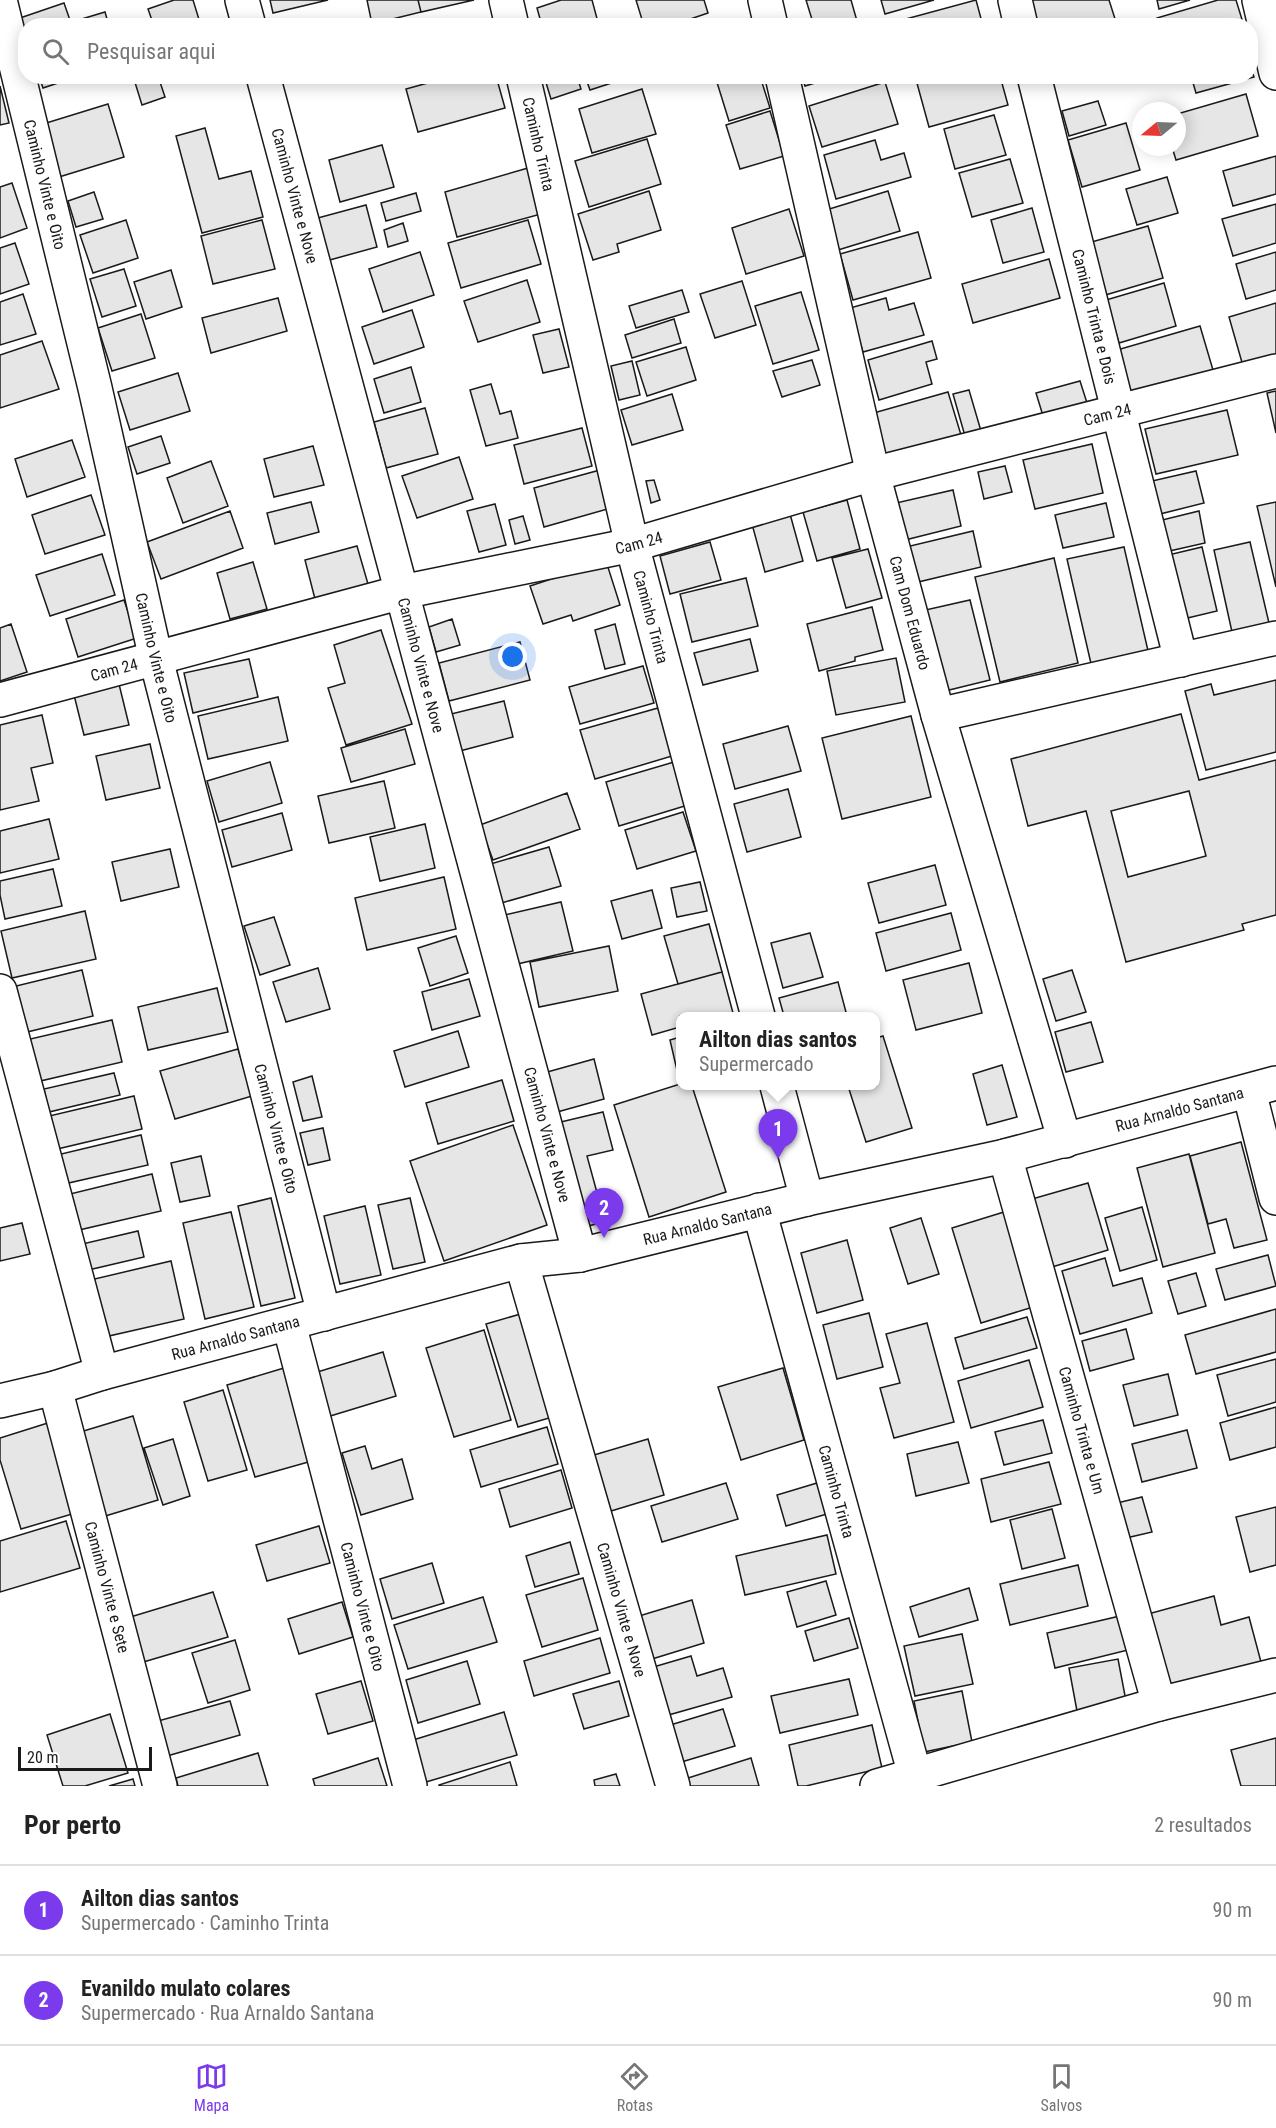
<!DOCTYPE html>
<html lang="pt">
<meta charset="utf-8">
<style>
:root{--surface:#fff;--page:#f6f6f6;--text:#222;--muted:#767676;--line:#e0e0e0;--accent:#7c3aed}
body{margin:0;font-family:"Roboto Condensed",sans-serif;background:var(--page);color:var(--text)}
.compass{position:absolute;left:1132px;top:102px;width:54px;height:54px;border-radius:50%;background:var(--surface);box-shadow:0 3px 15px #0003;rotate:251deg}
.scale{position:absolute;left:18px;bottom:15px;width:134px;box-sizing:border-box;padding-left:6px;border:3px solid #1a1a1a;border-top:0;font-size:16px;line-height:21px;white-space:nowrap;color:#1a1a1a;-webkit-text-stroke:4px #fff;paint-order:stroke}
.you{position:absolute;left:513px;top:657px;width:21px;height:21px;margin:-15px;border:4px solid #fff;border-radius:50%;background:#1a73e8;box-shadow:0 0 0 9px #1a73e833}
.badge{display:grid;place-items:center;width:39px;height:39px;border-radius:50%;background:var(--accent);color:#fff;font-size:20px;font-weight:700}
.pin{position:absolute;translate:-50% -50px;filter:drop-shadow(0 2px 3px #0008)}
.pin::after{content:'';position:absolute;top:32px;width:21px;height:18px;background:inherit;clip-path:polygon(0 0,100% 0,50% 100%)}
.popup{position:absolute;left:676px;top:1012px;width:204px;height:78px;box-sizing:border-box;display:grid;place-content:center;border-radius:12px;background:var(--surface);filter:drop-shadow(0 2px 4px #0005);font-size:20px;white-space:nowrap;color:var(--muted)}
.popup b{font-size:22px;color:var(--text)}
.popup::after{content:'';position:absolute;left:50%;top:100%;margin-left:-12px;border:12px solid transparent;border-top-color:var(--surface)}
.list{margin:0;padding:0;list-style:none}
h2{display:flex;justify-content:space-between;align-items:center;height:78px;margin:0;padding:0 24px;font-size:26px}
h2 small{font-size:20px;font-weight:400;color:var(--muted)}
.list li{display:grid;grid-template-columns:39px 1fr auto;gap:18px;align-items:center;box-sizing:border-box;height:90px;padding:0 24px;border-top:2px solid var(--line)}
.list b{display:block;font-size:22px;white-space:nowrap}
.list p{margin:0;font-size:20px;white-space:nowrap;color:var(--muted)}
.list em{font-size:20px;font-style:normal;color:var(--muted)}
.icon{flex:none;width:33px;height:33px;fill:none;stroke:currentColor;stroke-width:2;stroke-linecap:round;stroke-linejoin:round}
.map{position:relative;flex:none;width:1276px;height:1786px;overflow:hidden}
.search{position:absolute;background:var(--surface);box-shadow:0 3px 15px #0003;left:18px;right:18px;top:18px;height:66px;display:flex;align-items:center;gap:15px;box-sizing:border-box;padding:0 21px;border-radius:24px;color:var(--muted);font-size:22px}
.sheet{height:258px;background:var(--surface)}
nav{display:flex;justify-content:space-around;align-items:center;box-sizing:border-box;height:84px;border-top:2px solid var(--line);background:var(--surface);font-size:16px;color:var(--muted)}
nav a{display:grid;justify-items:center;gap:3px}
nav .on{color:var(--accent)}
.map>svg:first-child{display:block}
.building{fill:#e6e6e6;stroke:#1a1a1a;stroke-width:1.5;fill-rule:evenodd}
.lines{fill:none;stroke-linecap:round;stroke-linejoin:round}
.minor-casing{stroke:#1a1a1a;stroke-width:36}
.minor{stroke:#fff;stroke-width:33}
.labels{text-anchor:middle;stroke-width:4.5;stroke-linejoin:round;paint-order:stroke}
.street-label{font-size:16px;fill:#1a1a1a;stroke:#fff}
</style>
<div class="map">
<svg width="1276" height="1786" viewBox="0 0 1276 1786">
<rect width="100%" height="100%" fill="#fff"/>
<!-- building -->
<path class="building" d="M174,0H193L201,26H154L148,9Z
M270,0H328L273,13Z
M367,0H418L421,12L372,24Z
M418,0H474L421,12Z
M561,0H592L599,26H542L537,8Z
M636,0H704L708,13L670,26H644Z
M806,0H851L857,21L843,26H814Z
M881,0H934L885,14Z
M976,0L983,26H903L902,20Z
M1024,0H1109L1116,22L1103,26H1030Z
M1157,0H1190L1159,9Z
M1218,0H1236L1244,26H1159L1157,18Z
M64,3L72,26H26V34L20,18Z
M105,12L109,26H77L75,21Z
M1250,66L1254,77L1196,93L1191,76H1250Z
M39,76H79L43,88Z
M133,76H158L165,97L142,105Z
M453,76H496L505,108L418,132L406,89Z
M544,76H577L581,89L551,99Z
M585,76H633L590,90Z
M715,76H760L770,108L729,121Z
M802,76H838L805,86Z
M915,76H1000L1008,105L929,127Z
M1063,76H1088L1065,83Z
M885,82L898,124L822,147L809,106Z
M0,86L9,123L0,125Z
M642,89L656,134L592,153L579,109Z
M1246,94L1258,136L1176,160L1172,147H1177V114Z
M1098,101L1106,125L1069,136L1062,111Z
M108,104L124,157L59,177L43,124Z
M770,111L784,156L740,169L726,125Z
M994,115L1006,155L955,169L944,129Z
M1126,123L1140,170L1082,187L1068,140Z
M205,128L219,179L251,171L263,217L202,233L176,136Z
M647,139L661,184L589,207L575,161Z
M875,140L881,160L904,153L911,177L836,199L824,155Z
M382,145L394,187L340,202L329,160Z
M1276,156V194L1233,206L1223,171Z
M1010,159L1023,203L972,217L959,173Z
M528,168L541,214L457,237L445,192Z
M1167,177L1178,213L1137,225L1126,189Z
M12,183L27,228L0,238V187Z
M649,191L661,230L617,244L619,252L593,260L578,214Z
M888,191L900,231L838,250L826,210Z
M94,192L103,219L76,227L68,201Z
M416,193L421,211L386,221L381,203Z
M1276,204V243L1233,256L1222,219Z
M366,205L377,247L326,261L314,219Z
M1032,208L1044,252L1003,263L991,220Z
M789,209L804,256L746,274L732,228Z
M126,220L138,258L93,273L80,235Z
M262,220L275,269L213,284L201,236Z
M528,220L541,264L461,288L448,243Z
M403,223L408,241L388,247L384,230Z
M1148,226L1163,278L1102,296L1088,243Z
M918,232L931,278L853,300L840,254Z
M15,243L29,284L0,294V248Z
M420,252L434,295L383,312L369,269Z
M1276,252V290L1246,299L1236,264Z
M1049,259L1060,298L973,323L962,284Z
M124,269L136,306L102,317L90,279Z
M171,270L182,307L146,319L134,282Z
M527,280L540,322L478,342L464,301Z
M742,281L756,325L715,338L700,294Z
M1164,283L1176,326L1119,343L1106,300Z
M682,290L689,312L636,328L629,306Z
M801,292L819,350L773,364L755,306Z
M23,294L36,334L0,345V302Z
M278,298L287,331L211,353L202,318Z
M886,298L889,310L914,303L924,335L863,352L850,308Z
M1276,303V356L1243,366L1229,317Z
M412,310L424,347L374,364L362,327Z
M141,314L155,358L112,371L98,328Z
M674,319L681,343L632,358L625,335Z
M1200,326L1213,370L1130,394L1117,350Z
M559,329L569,367L543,373L533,335Z
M42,341L59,389L0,408V355Z
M932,341L937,359L926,362L932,384L879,400L868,360Z
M686,347L696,380L647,396L636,362Z
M812,360L820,385L782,397L773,371Z
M632,361L640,395L619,400L611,366Z
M411,367L421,402L384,413L374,379Z
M178,373L190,411L130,430L118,392Z
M1080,381L1088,406L1044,419L1036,393Z
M491,384L500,414L511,411L518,438L486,446L470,390Z
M969,390L981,431L965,436L953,394Z
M1276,391V433L1267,393Z
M948,392L961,435L883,458L870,414Z
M672,394L683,430L632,445L621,410Z
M425,408L438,454L386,468L374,422Z
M1227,410L1238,455L1156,474L1145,429Z
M582,428L592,466L524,484L514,445Z
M161,436L170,463L137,474L128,447Z
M72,440L85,477L27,497L15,459Z
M1092,444L1103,493L1035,509L1023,460Z
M313,446L324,485L274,497L264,459Z
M459,457L473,499L417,518L402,476Z
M211,461L228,506L183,523L167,478Z
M1005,466L1012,492L984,499L978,472Z
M600,470L611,508L544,527L534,488Z
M1196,471L1204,503L1160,514L1152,481Z
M654,480L660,500L651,503L646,481Z
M953,490L961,526L905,540L896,503Z
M91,495L105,535L45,554L32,515Z
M847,500L860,549L817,561L803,512Z
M311,502L319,532L275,544L267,513Z
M1276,502V587L1257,506Z
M1106,503L1114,537L1063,548L1055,515Z
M495,504L506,545L479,552L467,511Z
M230,511L243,548L161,579L147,542Z
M1199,511L1205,543L1165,552L1158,521Z
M790,514L803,561L765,572L752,524Z
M523,516L530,540L515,544L509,520Z
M973,531L981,567L914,583L906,547Z
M710,542L721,580L670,594L660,556Z
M1250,542L1269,623L1232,632L1214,550Z
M357,546L368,584L315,599L305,560Z
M1124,547L1149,655L1092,668L1067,559Z
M1202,547L1217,611L1179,620L1164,556Z
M868,549L882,598L846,608L832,558Z
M102,554L115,595L50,616L36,575Z
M1054,558L1078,663L1000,682L975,577Z
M606,561L620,605L573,621L571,615L543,624L530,586Z
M253,562L267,609L230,619L217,573Z
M746,578L758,626L692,642L680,594Z
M124,600L137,638L78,657L66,619Z
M970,600L990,680L941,692L921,611Z
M872,607L883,650L855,657V661L819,671L807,624Z
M452,619L460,645L436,652L429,627Z
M11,624L27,672L0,681V628Z
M615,624L625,664L605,669L595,630Z
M381,630L412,724L346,745L328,688L345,683L334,645Z
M750,639L758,671L703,685L694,653Z
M520,642L530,680L449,701L439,663Z
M896,658L905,702L836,715L827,671Z
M249,659L258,697L193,713L184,673Z
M643,666L654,703L580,724L569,687Z
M118,680L129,725L84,735L73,691Z
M1276,680V752L1206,770L1185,691L1211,684L1214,695Z
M278,697L288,741L208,759L198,716Z
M504,701L513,737L456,752L447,715Z
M658,708L672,756L595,779L580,730Z
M1181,714L1199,780L1276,760V915L1242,924L1244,930L1126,962L1086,811L1028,826L1011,759ZM1189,791L1206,856L1128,877L1111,811Z
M42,715L53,763L31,768L39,801L0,810V725Z
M911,716L931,797L842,819L822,738Z
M788,726L801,771L735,789L723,744Z
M405,729L415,764L351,782L341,748Z
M150,744L160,788L106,800L96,756Z
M270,762L282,803L219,822L207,781Z
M674,762L688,805L619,826L606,782Z
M384,781L395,828L329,843L318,796Z
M788,789L801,837L747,852L734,804Z
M567,793L580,829L493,860L480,825Z
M683,812L696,851L637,869L625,830Z
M282,813L292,850L232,867L222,830Z
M49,819L59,859L0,873V831Z
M425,824L435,868L380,881L370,837Z
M549,847L561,886L498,904L487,865Z
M170,849L179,887L121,901L112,862Z
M935,865L946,905L879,923L868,883Z
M53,869L62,906L5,919L0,895V881Z
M444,877L456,929L367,950L355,898Z
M700,882L707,911L677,917L671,888Z
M652,890L662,928L622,939L611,901Z
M561,902L573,951L513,965L500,916Z
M85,911L96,959L12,978L1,931Z
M951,913L961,950L886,971L876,933Z
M274,917L290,965L260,975L244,926Z
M709,924L722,972L678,984L664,936Z
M810,933L823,977L783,988L771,943Z
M456,936L468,973L430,986L418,948Z
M609,946L618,991L539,1007L530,962Z
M969,963L982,1013L916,1030L903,980Z
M318,968L330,1009L286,1022L273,982Z
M82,970L93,1016L23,1033L12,987Z
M1072,970L1086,1012L1056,1021L1043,979Z
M722,972L733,1013L720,1016H680V1027L652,1035L641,994Z
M469,979L480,1016L432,1030L422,992Z
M838,982L847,1016H784L779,998Z
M217,988L228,1032L148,1050L138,1007Z
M112,1020L122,1062L36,1082L26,1040Z
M1091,1022L1103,1062L1066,1072L1055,1032Z
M458,1031L469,1067L405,1087L394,1051Z
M883,1036L912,1128L866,1142L848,1086H876V1038Z
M680,1037V1079H679L670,1040Z
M238,1049L252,1096L175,1119L160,1071Z
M594,1059L604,1099L550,1114L540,1074Z
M1002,1065L1017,1117L987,1125L973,1074Z
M114,1073L120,1095L49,1112L44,1089Z
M312,1076L322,1117L303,1121L293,1082Z
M502,1080L514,1121L438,1144L426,1103Z
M680,1084V1086H692L726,1192L649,1217L614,1105Z
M134,1096L142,1129L53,1150L45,1117Z
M603,1112L613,1150L587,1156L605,1222L575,1229L548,1125Z
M513,1125L547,1225L444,1261L410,1161Z
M323,1128L330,1160L308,1165L300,1133Z
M141,1135L148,1165L64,1184L57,1155Z
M1241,1142L1267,1240L1234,1248L1226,1219L1208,1224L1190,1156Z
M1189,1154L1215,1253L1163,1267L1137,1168Z
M201,1156L210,1196L180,1202L171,1163Z
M152,1174L161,1211L79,1230L70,1194Z
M1088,1183L1108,1250L1052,1267L1032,1199Z
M271,1198L295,1298L261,1306L238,1206Z
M410,1198L425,1262L393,1269L378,1205Z
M365,1206L381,1275L340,1284L324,1216Z
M1142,1207L1157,1260L1120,1271L1105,1218Z
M231,1212L254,1307L205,1319L183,1223Z
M1004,1212L1033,1307L981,1323L952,1228Z
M921,1218L939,1274L908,1284L890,1228Z
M22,1223L30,1254L0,1261V1228Z
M138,1231L144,1257L84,1271L78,1245Z
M847,1240L863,1300L817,1313L801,1253Z
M1268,1255L1276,1286L1225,1300L1216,1269Z
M1105,1258L1113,1286L1142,1278L1152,1313L1080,1334L1062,1271Z
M171,1261L184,1319L100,1338L86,1281Z
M1196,1273L1206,1306L1178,1314L1168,1281Z
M1276,1309V1352L1196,1374L1185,1335Z
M524,1313L556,1416L518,1427L486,1324Z
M869,1313L883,1367L837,1379L823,1325Z
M1027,1317L1037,1348L964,1369L955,1338Z
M927,1323L954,1422L894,1438L880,1388L900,1383L886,1334Z
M1126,1329L1134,1359L1090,1371L1082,1341Z
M484,1330L511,1420L454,1437L426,1348Z
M383,1352L396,1396L327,1417L314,1373Z
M1276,1359V1402L1228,1416L1217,1375Z
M1029,1360L1043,1407L971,1428L958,1381Z
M284,1368L312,1461L255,1477L227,1385Z
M783,1368L804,1440L741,1460L718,1387Z
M1168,1374L1178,1415L1134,1426L1123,1385Z
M223,1390L247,1470L208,1481L184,1402Z
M1276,1407V1447L1230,1460L1220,1423Z
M133,1416L158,1500L102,1517L77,1433Z
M1043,1420L1052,1453L1004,1465L995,1432Z
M51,1422L79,1512L21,1529L0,1460V1438Z
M547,1427L558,1464L481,1487L470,1450Z
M1187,1430L1197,1468L1142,1482L1132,1444Z
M173,1439L190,1496L163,1505L144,1448Z
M648,1439L664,1495L611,1511L594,1455Z
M958,1442L969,1483L916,1496L907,1454Z
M365,1446L372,1469L402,1459L413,1499L361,1515L342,1453Z
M1049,1462L1061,1504L991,1522L981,1479Z
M561,1470L572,1508L510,1527L499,1489Z
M726,1483L738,1519L662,1542L651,1506Z
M817,1483L827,1514L786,1526L777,1495Z
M1142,1497L1152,1532L1126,1538L1117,1503Z
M1276,1507V1565L1250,1572L1236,1517Z
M1052,1509L1065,1558L1022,1569L1010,1520Z
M66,1521L80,1568L0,1592V1541Z
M319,1526L330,1563L267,1581L256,1545Z
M827,1535L836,1574L745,1595L736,1556Z
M570,1542L579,1574L535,1587L526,1556Z
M432,1563L444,1603L392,1619L380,1579Z
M1078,1565L1088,1606L1010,1625L1000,1584Z
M583,1578L598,1630L542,1647L526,1595Z
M826,1581L836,1615L797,1627L787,1592Z
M969,1588L978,1620L919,1637L910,1607Z
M213,1592L228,1637L140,1663L127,1618Z
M1214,1596L1221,1625L1249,1617L1261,1662L1168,1688L1148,1614Z
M483,1597L497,1642L408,1669L394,1625Z
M692,1600L704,1643L652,1659L639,1616Z
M342,1602L353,1637L299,1654L288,1619Z
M1120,1616L1128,1650L1055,1668L1047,1633Z
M849,1618L858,1648L814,1661L805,1631Z
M962,1634L973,1684L915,1696L904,1646Z
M600,1638L610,1673L534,1696L524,1661Z
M235,1640L250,1690L208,1703L192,1653Z
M691,1656L697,1676L723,1668L732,1697L665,1716L650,1668Z
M1118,1659L1126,1701L1077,1711L1069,1668Z
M467,1661L480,1704L418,1723L406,1680Z
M849,1679L858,1715L780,1733L771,1696Z
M361,1681L373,1721L328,1734L316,1694Z
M619,1681L629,1716L584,1729L573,1694Z
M962,1691L972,1742L924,1752L914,1701Z
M230,1701L240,1735L167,1756L158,1721Z
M723,1709L735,1746L678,1763L667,1726Z
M504,1712L517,1755L426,1782L413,1740Z
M110,1714L128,1773L85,1786H63L47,1735Z
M872,1725L882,1768L806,1786H798L789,1745Z
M1276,1738V1786H1241L1231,1750Z
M258,1753L268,1786H178L176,1778Z
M378,1758L387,1786H315L313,1779Z
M751,1758L759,1786H690L688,1778Z
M510,1762L517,1786H439V1785Z
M616,1774L620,1786H595L594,1780Z
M133,1779L135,1786H109Z"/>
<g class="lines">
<!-- minor casing -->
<g class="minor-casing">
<g id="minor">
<path id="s1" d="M0,0L95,388L156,659L324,1314"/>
<path d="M242,0L249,26"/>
<path d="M506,0L512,26"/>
<path d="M765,0L771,26"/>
<path d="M1015,0L1021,26"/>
<path d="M1259,0L1276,73"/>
<path id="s2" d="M263,76L580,1255"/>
<path id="s3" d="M523,76L632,545L758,1016"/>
<path id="s4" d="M782,76L873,474L938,715L1065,1141"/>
<path id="s5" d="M1034,76L1181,660"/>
<path id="s6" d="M0,700L402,592L632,545L873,474L1276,371"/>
<path d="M938,715L1276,638"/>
<path d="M0,991L102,1373"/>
<path d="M777,1086L807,1199"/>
<path d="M1249,1091L1276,1198"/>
<path id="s7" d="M1005,1156L1159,1704"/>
<path id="s8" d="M759,1210L915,1775"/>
<path id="s9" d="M521,1261L673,1786"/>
<path id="s10" d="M289,1324L410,1786"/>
<path id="s11" d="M55,1388L160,1786"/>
<path id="s12" d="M0,1401L55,1388L102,1373L521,1261L580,1255L807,1199L1005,1156L1276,1083"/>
<path d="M877,1786L1159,1704L1276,1675"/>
</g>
</g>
<!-- minor -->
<use href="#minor" class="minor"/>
</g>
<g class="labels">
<!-- street labels -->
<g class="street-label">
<text dy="6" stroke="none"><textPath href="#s3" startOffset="70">Caminho Trinta</textPath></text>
<text dy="6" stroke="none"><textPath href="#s1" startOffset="190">Caminho Vinte e Oito</textPath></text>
<text dy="6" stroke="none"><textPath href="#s2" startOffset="124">Caminho Vinte e Nove</textPath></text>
<text dy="6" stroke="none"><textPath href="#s5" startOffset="248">Caminho Trinta e Dois</textPath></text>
<text dy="6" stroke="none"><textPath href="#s6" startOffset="1144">Cam 24</textPath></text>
<text dy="6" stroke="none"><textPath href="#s6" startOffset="658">Cam 24</textPath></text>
<text dy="6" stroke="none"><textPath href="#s4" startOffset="552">Cam Dom Eduardo</textPath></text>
<text dy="6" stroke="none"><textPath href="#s3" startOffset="556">Caminho Trinta</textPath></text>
<text dy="6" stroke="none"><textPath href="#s1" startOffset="676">Caminho Vinte e Oito</textPath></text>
<text dy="6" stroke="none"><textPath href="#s2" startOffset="610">Caminho Vinte e Nove</textPath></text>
<text dy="6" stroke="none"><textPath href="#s6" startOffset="118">Cam 24</textPath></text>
<text dy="6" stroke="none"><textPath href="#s12" startOffset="1216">Rua Arnaldo Santana</textPath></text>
<text dy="6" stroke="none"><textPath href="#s1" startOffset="1162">Caminho Vinte e Oito</textPath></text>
<text dy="6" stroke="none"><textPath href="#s2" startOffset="1096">Caminho Vinte e Nove</textPath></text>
<text dy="6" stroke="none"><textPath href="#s12" startOffset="730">Rua Arnaldo Santana</textPath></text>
<text dy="6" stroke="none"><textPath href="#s12" startOffset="244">Rua Arnaldo Santana</textPath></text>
<text dy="6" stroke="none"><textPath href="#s7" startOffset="285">Caminho Trinta e Um</textPath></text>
<text dy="6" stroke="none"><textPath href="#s8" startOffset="292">Caminho Trinta</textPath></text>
<text dy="6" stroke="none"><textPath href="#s11" startOffset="206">Caminho Vinte e Sete</textPath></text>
<text dy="6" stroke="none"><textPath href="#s10" startOffset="292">Caminho Vinte e Oito</textPath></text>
<text dy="6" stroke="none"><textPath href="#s9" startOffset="363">Caminho Vinte e Nove</textPath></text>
</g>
</g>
</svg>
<svg class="compass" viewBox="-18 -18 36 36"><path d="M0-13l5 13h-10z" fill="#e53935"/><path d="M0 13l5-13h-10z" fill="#767676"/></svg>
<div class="scale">20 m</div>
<div class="you"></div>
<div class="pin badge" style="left:778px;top:1159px">1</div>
<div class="popup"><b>Ailton dias santos</b>Supermercado</div>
<div class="pin badge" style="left:604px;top:1238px">2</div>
<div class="search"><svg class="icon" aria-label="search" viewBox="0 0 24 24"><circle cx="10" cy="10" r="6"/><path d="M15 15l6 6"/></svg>Pesquisar aqui</div>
</div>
<section class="sheet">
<h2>Por perto<small>2 resultados</small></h2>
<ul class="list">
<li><span class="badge">1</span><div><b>Ailton dias santos</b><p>Supermercado · Caminho Trinta</p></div><em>90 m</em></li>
<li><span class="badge">2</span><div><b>Evanildo mulato colares</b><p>Supermercado · Rua Arnaldo Santana</p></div><em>90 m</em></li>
</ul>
</section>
<nav>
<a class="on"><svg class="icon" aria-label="map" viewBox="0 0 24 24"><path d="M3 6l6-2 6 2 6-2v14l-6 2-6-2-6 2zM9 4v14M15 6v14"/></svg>Mapa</a>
<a><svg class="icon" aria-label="directions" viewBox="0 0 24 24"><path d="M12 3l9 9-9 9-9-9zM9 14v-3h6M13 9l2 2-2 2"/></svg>Rotas</a>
<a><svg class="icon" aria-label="saved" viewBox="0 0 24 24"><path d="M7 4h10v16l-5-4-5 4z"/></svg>Salvos</a>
</nav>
